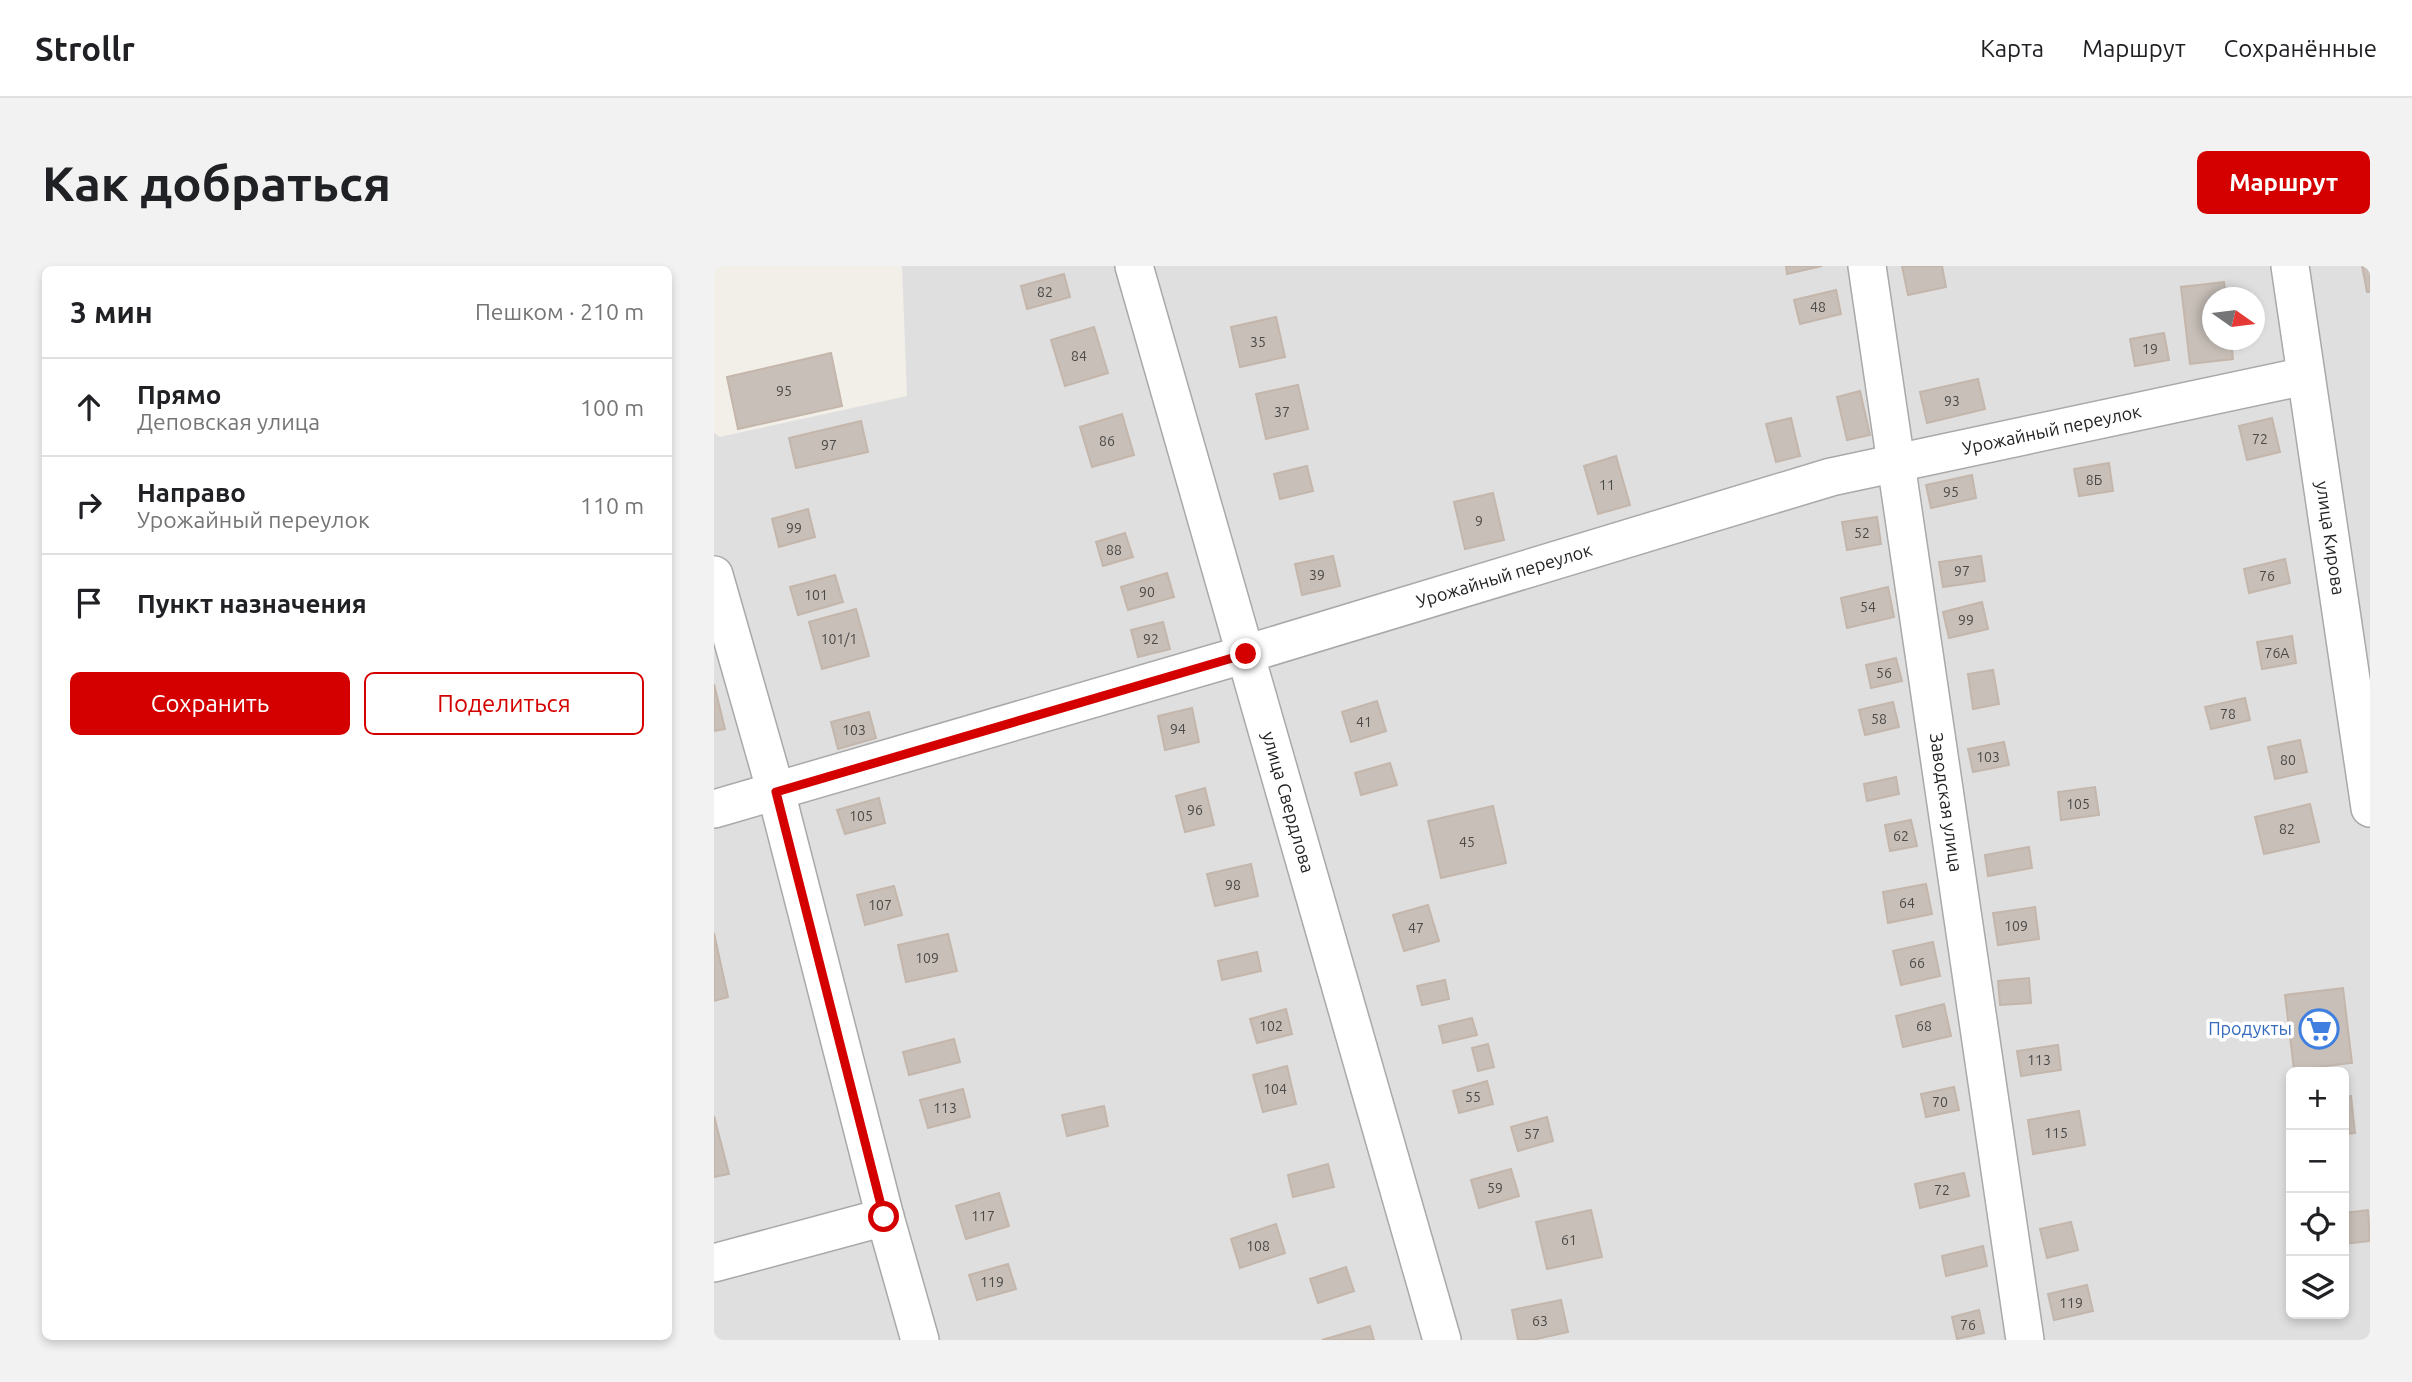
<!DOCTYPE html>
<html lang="ru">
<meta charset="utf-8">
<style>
:root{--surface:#fff;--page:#f2f2f2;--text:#202124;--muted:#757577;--line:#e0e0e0;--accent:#d40000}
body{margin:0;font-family:Ubuntu,sans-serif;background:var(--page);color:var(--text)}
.controls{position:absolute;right:21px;bottom:21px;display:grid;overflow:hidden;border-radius:10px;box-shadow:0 4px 10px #0003}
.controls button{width:63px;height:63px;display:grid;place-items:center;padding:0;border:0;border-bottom:2px solid var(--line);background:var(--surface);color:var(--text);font:35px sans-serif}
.compass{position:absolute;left:1488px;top:21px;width:63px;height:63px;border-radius:50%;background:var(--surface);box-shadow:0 4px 10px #0003;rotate:104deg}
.stop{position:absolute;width:21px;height:21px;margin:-16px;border:5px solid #d40000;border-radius:50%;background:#fff}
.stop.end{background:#d40000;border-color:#fff;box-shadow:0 2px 7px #0008}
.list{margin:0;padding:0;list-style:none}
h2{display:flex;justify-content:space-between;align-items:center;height:91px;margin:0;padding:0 28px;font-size:30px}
h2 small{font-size:23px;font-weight:400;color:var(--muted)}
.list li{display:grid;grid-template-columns:46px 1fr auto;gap:21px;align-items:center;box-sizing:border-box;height:98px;padding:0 28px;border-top:2px solid var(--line)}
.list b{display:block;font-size:26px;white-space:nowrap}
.list p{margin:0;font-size:23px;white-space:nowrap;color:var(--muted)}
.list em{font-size:23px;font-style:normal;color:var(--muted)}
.actions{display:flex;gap:14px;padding:21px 28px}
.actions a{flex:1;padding:16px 0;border:2px solid var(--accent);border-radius:10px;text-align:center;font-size:24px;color:var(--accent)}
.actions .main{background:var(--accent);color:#fff}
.icon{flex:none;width:38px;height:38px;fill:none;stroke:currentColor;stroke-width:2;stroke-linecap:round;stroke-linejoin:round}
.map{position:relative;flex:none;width:1656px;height:1074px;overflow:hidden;border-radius:10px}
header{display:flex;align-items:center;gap:42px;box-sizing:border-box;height:98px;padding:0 35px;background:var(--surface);border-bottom:2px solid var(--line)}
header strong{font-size:33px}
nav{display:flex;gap:38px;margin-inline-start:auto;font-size:24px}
.intro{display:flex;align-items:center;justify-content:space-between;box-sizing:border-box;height:168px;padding:0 42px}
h1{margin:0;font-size:49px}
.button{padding:18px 32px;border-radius:10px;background:var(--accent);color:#fff;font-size:24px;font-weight:700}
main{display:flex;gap:42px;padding:0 42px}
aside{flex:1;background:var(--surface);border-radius:10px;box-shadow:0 4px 10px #0003}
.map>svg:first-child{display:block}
.residential{fill:#e0dfdf;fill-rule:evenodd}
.building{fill:#c7bfb8;stroke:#c4b6ab;stroke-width:2}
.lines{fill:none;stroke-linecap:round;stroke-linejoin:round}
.minor-casing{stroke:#a9a9a9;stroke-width:40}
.minor{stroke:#fff;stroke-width:37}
.route{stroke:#d40000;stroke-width:9}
.labels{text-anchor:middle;stroke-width:7;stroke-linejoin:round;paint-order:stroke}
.number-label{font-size:14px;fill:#4b4948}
.street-label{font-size:18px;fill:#222;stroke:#fff}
.shop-label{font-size:18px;fill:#366cbe;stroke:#fff;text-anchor:end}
</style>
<header>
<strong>Strollr</strong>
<nav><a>Карта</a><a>Маршрут</a><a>Сохранённые</a></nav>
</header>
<div class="intro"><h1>Как добраться</h1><a class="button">Маршрут</a></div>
<main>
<aside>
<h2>3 мин<small>Пешком · 210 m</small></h2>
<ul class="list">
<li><svg class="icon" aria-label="ahead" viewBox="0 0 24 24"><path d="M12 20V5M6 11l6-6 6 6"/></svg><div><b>Прямо</b><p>Деповская улица</p></div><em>100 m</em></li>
<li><svg class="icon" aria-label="right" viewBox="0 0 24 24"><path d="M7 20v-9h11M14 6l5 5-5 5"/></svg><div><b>Направо</b><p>Урожайный переулок</p></div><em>110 m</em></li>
<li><svg class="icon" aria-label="arrive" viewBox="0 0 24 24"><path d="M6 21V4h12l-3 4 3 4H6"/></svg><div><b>Пункт назначения</b></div></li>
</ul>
<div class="actions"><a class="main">Сохранить</a><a>Поделиться</a></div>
</aside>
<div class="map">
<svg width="1656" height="1074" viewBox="0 0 1656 1074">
<rect width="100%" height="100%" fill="#f2efe9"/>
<!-- residential -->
<path class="residential" d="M188,0H1656V1074H0V167L6,171L193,130ZM1498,32H1540V74H1498ZM1577,806H1630V1048H1577Z"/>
<!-- building -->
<path class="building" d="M1072,0H1108L1073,8Z
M1188,0H1228L1232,21L1194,29Z
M1648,0H1656V26H1653Z
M350,8L356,31L313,43L307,20Z
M1510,16L1512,32H1498V74H1517L1519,93L1476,98L1467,21Z
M1122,24L1127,48L1086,58L1080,34Z
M562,51L571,91L526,101L517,61Z
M380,61L394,107L351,120L337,74Z
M1450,67L1455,94L1421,100L1416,73Z
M117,87L128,140L24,163L13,111Z
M1264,113L1271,143L1213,157L1206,126Z
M584,119L594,163L552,173L542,128Z
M1146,125L1156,169L1133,174L1123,131Z
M408,148L420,189L378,201L366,161Z
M1077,152L1086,190L1062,196L1052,158Z
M1558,152L1566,186L1533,194L1525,160Z
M147,155L154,186L82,202L75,172Z
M902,190L916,239L884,248L870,200Z
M1395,197L1399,225L1365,230L1360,203Z
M593,200L599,225L566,233L560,208Z
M1258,209L1262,232L1217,242L1212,219Z
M779,227L790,274L751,283L740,236Z
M94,243L101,271L65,281L58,253Z
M1163,251L1167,278L1133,284L1128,256Z
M411,267L419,291L389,300L382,276Z
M619,290L626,320L588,329L581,298Z
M1267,290L1271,315L1229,321L1225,296Z
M1571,293L1576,317L1535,327L1530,303Z
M453,307L460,331L414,344L407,321Z
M121,309L129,336L84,349L76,321Z
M1174,321L1180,351L1133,362L1127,332Z
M1268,336L1274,363L1235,372L1229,346Z
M142,343L155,390L108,403L95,356Z
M449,356L456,383L424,391L417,364Z
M1578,370L1582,397L1548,403L1543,376Z
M1182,392L1188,415L1157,422L1152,399Z
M1279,404L1285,438L1259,443L1254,408Z
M0,418L11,463L0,465Z
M1531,432L1536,454L1497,463L1491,441Z
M663,435L672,465L637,476L628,446Z
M1179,436L1185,461L1151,469L1145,444Z
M478,442L485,476L451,484L444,450Z
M155,446L162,472L124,483L117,456Z
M1586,474L1593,506L1561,513L1554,481Z
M1290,476L1295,499L1259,506L1254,483Z
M676,497L683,519L647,529L641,507Z
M1182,511L1185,528L1153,535L1150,518Z
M1381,521L1385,549L1347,554L1344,526Z
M491,522L500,559L471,566L462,530Z
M165,532L171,557L131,568L123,544Z
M1596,538L1605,576L1550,588L1541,551Z
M779,540L792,597L727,612L714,555Z
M1197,554L1203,580L1176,585L1171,559Z
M1315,581L1318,602L1274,610L1271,589Z
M537,598L544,630L501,640L493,608Z
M1212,618L1218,648L1174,657L1169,626Z
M180,620L188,649L151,659L143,629Z
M714,639L725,675L690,685L679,649Z
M1321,641L1325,673L1284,679L1279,647Z
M0,667L14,731L0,735Z
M234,668L243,705L192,716L184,679Z
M1219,676L1226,710L1187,719L1179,685Z
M543,686L547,705L508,714L504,695Z
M1315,712L1317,737L1286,739L1284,715Z
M731,714L735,733L708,739L703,720Z
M1629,722L1638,797L1580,804L1571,729Z
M1230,738L1237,770L1189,781L1182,750Z
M572,743L578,768L543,777L536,753Z
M758,752L763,769L729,777L725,760Z
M240,773L246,796L195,809L189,786Z
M774,778L780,801L764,805L758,782Z
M1344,779L1347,804L1307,810L1303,785Z
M573,800L582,838L549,846L539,809Z
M773,815L779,838L745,847L739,825Z
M1240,821L1245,844L1212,851L1207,828Z
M249,823L256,851L214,862L206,834Z
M1637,830L1641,867L1630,868V831Z
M390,840L394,860L353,870L348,849Z
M1365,845L1371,879L1319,888L1314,854Z
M0,850L15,908L0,911Z
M833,851L839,875L804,885L797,861Z
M614,898L620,921L579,931L574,909Z
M797,903L805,930L765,942L757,914Z
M1250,907L1255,930L1206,942L1201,918Z
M285,927L295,960L252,973L242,940Z
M877,944L888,991L833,1003L822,956Z
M1654,944L1656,975L1630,978V947Z
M1357,956L1364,984L1333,992L1326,963Z
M562,958L571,987L526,1002L517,973Z
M1269,980L1273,1000L1232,1010L1228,990Z
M294,998L302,1023L263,1034L255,1009Z
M632,1001L640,1025L604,1037L596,1013Z
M1373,1019L1379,1045L1340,1054L1334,1028Z
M847,1034L854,1066L818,1074H804L798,1044Z
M1265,1044L1270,1067L1243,1073L1238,1051Z
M656,1060L660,1074H608Z"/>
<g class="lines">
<!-- minor casing -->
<g class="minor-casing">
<g id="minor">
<path id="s1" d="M420,0L728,1074"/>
<path id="s2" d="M1153,0L1311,1074"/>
<path id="s3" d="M1576,0L1656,542"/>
<path d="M0,309L62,526L171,951L206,1074"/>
<path id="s4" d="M0,543L532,388L1117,211L1591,110"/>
<path d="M0,997L171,951"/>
</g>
</g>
<!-- minor -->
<use href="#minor" class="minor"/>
</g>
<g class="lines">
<!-- route -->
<path class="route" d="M170,951L62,526L532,388"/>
</g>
<!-- icons -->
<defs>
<g id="supermarket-ring" transform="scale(2.0125)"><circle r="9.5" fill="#fff" stroke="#3f7fe0" stroke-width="1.5"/><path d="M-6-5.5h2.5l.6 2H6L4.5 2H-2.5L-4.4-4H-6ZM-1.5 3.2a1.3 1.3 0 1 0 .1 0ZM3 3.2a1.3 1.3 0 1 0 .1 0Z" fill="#3f7fe0"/></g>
</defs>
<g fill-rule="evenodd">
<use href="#supermarket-ring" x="1605" y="763"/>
</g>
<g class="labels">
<!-- number labels -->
<g class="number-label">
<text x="331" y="31">82</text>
<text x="1104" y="46">48</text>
<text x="544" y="81">35</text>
<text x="1436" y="88">19</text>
<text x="365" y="95">84</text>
<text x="70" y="130">95</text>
<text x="1238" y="140">93</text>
<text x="568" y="151">37</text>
<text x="1546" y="178">72</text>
<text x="393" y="180">86</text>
<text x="115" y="184">97</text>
<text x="1380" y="219">8Б</text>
<text x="893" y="224">11</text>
<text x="1237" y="231">95</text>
<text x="765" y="260">9</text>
<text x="80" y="267">99</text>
<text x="1148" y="272">52</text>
<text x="400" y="289">88</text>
<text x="1248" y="310">97</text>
<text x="603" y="314">39</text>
<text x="1553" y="315">76</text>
<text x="433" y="331">90</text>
<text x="102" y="334">101</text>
<text x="1154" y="346">54</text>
<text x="1252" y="359">99</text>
<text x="125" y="378">101/1</text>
<text x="437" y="378">92</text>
<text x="1563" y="392">76А</text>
<text x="1170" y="412">56</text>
<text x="1514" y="453">78</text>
<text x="1165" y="458">58</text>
<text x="650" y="461">41</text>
<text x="464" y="468">94</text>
<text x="140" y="469">103</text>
<text x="1274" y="496">103</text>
<text x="1574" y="499">80</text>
<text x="1364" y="543">105</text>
<text x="481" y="549">96</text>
<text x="147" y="555">105</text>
<text x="1573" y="568">82</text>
<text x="1187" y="575">62</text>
<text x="753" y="581">45</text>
<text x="519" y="624">98</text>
<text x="1193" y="642">64</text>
<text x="166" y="644">107</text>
<text x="1302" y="665">109</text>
<text x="702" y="667">47</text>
<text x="213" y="697">109</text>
<text x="1203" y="702">66</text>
<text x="557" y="765">102</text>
<text x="1210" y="765">68</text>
<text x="1325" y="799">113</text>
<text x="561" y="828">104</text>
<text x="759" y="836">55</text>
<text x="1226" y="841">70</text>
<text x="231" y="847">113</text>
<text x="1342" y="872">115</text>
<text x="818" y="873">57</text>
<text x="781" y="927">59</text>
<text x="1228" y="929">72</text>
<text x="269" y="955">117</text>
<text x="855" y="979">61</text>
<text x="544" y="985">108</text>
<text x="278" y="1021">119</text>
<text x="1357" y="1042">119</text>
<text x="826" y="1060">63</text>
<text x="1254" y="1064">76</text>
</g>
<!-- street labels -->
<g class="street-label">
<text dy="6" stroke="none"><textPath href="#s4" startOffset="1391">Урожайный переулок</textPath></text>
<text dy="6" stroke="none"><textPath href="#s3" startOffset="275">улица Кирова</textPath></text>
<text dy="6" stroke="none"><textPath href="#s4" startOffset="824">Урожайный переулок</textPath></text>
<text dy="6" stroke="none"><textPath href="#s1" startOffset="558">улица Свердлова</textPath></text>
<text dy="6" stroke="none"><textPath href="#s2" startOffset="542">Заводская улица</textPath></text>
</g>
<!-- shop labels -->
<g class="shop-label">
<text x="1578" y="769">Продукты</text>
</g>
</g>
</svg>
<div class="controls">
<button>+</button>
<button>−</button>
<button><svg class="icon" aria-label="locate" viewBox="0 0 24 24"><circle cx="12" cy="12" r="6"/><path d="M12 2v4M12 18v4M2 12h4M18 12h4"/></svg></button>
<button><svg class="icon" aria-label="layers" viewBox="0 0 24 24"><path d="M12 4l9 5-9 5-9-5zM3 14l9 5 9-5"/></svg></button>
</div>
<svg class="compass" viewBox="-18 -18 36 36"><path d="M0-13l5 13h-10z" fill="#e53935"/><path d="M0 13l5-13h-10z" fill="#757577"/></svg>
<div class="stop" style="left:170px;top:951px"></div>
<div class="stop end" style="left:532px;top:388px"></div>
</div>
</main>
